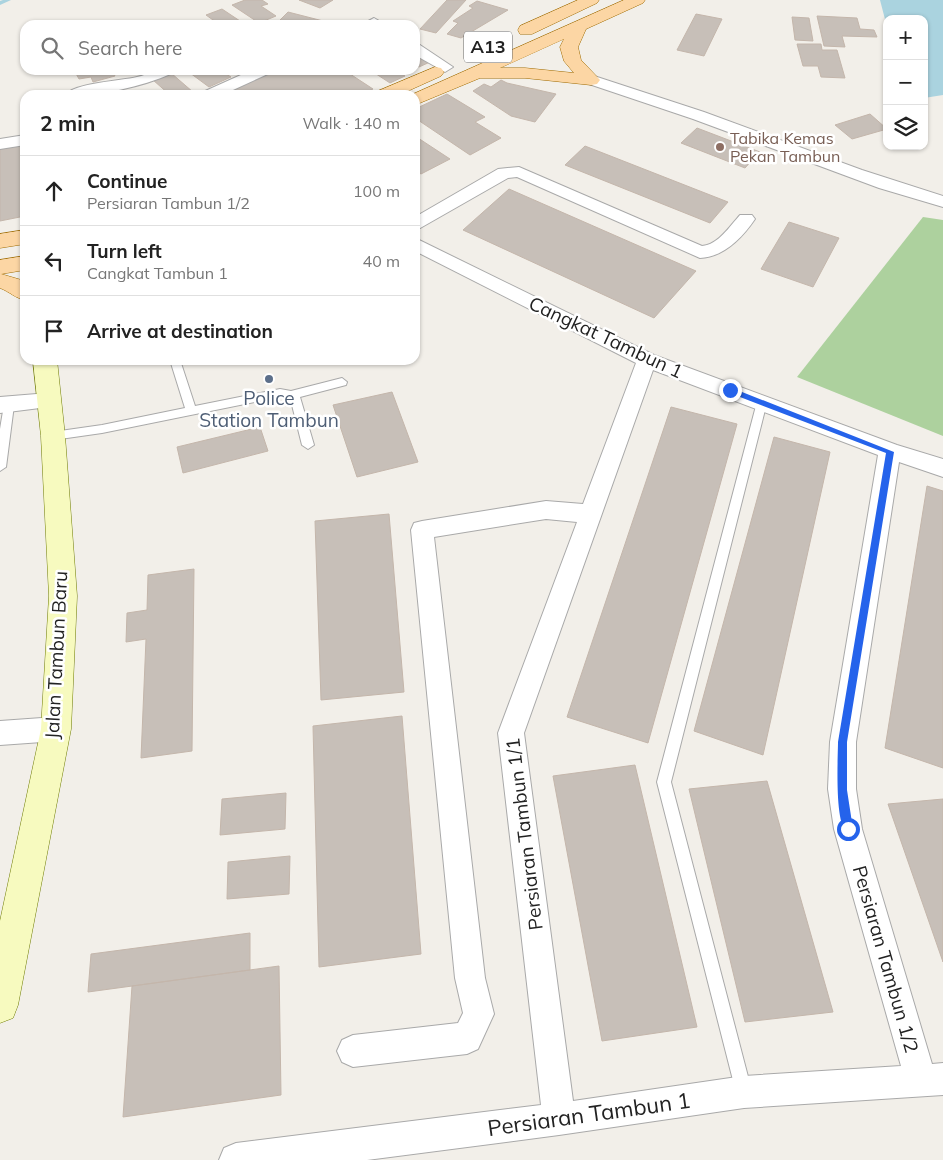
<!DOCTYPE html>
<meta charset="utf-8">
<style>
:root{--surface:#fff;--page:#f6f6f6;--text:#222;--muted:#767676;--line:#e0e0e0}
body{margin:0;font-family:Mulish,sans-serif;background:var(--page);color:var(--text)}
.controls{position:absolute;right:15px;top:15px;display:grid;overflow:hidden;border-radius:10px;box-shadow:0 1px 4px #0004}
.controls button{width:45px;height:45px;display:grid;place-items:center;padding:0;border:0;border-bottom:1px solid var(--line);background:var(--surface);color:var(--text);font:25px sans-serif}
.stop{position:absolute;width:15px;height:15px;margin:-11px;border:4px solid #2563eb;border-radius:50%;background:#fff}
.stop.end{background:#2563eb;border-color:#fff;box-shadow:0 1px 5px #0008}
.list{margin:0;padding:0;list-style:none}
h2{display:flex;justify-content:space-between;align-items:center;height:65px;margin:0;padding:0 20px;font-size:21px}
h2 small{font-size:16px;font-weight:400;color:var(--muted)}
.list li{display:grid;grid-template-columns:32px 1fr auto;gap:15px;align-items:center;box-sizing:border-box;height:70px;padding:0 20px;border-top:1px solid var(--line)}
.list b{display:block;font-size:19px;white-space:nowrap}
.list p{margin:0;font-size:16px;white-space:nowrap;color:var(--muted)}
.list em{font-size:16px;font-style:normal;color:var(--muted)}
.icon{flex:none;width:28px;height:28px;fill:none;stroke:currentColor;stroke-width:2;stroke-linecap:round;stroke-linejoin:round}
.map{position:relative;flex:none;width:943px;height:1160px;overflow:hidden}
.search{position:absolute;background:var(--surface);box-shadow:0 1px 4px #0004;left:20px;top:20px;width:400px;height:55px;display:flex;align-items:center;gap:12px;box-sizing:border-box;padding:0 18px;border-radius:15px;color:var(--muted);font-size:19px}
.panel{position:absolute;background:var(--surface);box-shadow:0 1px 4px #0004;left:20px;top:90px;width:400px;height:275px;border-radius:15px}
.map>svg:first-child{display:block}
.forest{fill:#add19e}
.water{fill:#aad3df}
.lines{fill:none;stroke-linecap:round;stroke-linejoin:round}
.stream{fill:#aad3df;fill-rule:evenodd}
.building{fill:#c7bfb8;stroke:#c4b6ab}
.service-casing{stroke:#a9a9a9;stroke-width:2}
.minor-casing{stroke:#a9a9a9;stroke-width:2}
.secondary-casing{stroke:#707d05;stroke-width:1}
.primary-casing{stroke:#a06b00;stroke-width:1}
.service{fill:#fff;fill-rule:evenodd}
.minor{fill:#fff;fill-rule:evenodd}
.secondary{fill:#f7fabf;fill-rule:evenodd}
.primary{fill:#fcd6a4;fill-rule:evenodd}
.route{fill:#2563eb}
.education-dot{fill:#8d6e63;stroke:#fff;stroke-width:2}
.service-dot{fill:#5c6f8a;stroke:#fff;stroke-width:2}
.labels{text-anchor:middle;stroke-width:5;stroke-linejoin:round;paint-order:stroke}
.far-education-label{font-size:16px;fill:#785e54;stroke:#fff;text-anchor:start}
.shield{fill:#fff;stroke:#646464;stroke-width:1}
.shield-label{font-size:18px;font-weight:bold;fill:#222}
.street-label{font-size:19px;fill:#222;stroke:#fff}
.service-label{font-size:19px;fill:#4e5e75;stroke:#fff}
.near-street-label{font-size:22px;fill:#222;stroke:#fff}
</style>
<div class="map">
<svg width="943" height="1160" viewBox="0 0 943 1160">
<rect width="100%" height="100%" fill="#f2efe9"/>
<!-- forest -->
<path class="forest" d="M923,217L943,220V436L797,377Z"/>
<!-- water -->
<path class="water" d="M880,0H943V95L924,98V19H887V27Z"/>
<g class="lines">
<!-- stream -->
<path class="stream" d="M3,0H11L0,5V1Z"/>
</g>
<!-- building -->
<path class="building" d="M245,0H262L268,4L261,6L276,16L259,23L232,5Z
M299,0H333L320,8Z
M447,0H466L436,33L420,29Z
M477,1L508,10L461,38L447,34L458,23L453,21L473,8L469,6Z
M222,9L246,25H220L206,15Z
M288,12L327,22L324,25L276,24Z
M696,14L722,19L704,56L677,50Z
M817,16L857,18L860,29L874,30L877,37L842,36L845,47L824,46Z
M792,17L809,18L813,41L795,40Z
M797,44H821L822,50H837L845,78L821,77L818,66H803Z
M415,53L430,62L419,67L415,65Z
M74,70H112L115,76L93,82L91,77L79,79Z
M186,70H220L231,77L209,87Z
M275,70H344L373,89L359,95H242L233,89Z
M370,70H395L405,76L390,83Z
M171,73L193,92L185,95H170L153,80Z
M501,80L507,83L556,94L535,122L511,116L473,91L484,84L491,87Z
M447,94L485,117L475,122L501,138L470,155L415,118V109Z
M870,114L887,129L852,139L835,125Z
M697,128L760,152L745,168L681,143Z
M415,136L450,159L421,174L415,170Z
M25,143V216L0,221V148Z
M585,146L728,202L710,223L565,165Z
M509,189L696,271L654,318L463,230Z
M789,222L839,238L813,287L761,269Z
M392,392L418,462L357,477L333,405Z
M671,407L737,424L648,743L567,717Z
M260,427L268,451L183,473L177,447Z
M774,437L830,452L763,755L694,731Z
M927,486L943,491V768L885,748Z
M389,514L404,692L321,700L315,521Z
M194,569L192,751L141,758L146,639L126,642L127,613L147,610L148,575Z
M402,716L421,954L319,967L313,726Z
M635,765L697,1027L602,1041L553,776Z
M767,781L833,1012L745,1022L689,789Z
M286,793L285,829L220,835L222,799Z
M943,799V962L888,804Z
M290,856L289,894L227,899L228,862Z
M250,933V970L88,992L91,954Z
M279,966L281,1095L123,1117L132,986Z"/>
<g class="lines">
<!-- service casing -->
<g class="service-casing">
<path id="service" d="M170,360H180L195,406L280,389L291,391L342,378L347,382L346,385L300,397L314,445L308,449L302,445L291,401L280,397L102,433L53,440L49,439L47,436L53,432L102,425L185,408Z
M762,398L767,402L671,782L752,1092L750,1098L744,1100L738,1098L736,1092L657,782L757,402Z
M9,401L14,405L6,467L0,471V429L4,405Z"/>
</g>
<!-- minor casing -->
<g class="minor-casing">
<path id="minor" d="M374,18L386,25H361Z
M415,44L420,45L453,67L445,72L415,55Z
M155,70H176L173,73C139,88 102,95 65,95C74,83 121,81 137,77C143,76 149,73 155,70Z
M252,70H273L270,73L222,95H201L203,92Z
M591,75L704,112L862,170L943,196V207L879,188L693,119L586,83L583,80L586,77Z
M25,135V145L0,149V139Z
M519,167L702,246C718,245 730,226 740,215H752L755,219C742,238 724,257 700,258L517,177L508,178L415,231V217L498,169Z
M415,238L654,355L897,445L943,459V477L899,462L856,742V789L862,829L932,1064L943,1063V1095L744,1108L559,1135L367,1160H219L224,1148L236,1143L541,1105L498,733L577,522L546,519L434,537L485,978L494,1014L478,1049L467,1054L353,1067L342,1062L337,1051L342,1040L353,1035L458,1023L463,1013L455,978L411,530L414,523L422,521L546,501L583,504L636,363L415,251ZM653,370L878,455L830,742L828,789L834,829L901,1066L744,1076L573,1101L524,733Z
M49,393L56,396L59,401L56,406L0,413V397Z
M56,717L65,720L69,729L65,738L56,741L0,745V721Z"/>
</g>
<!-- secondary casing -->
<g class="secondary-casing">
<path id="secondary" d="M33,360H57L65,436L77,596L71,729L18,1005L13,1018L0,1023V921L41,729L49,596L41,436Z"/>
</g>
<!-- primary casing -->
<g class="primary-casing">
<path id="primary" d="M578,0H599L597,3L532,34H520L518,30L520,26Z
M624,0H645L643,3L586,29L578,47L581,60L600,80L597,84L591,85L525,78H480L415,105V95H411ZM564,39L560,47L564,61L574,73L525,68H500Z
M435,67L441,68L444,72L441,76L399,95H375L378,91Z
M25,230V244L0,248V234Z
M25,256V270L1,274L25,281V300C15,298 10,292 0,288V260Z"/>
</g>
<!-- service -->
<use href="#service" class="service"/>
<!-- minor -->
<use href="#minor" class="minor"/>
<!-- secondary -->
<use href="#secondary" class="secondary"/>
<!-- primary -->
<use href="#primary" class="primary"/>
</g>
<!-- route -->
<path class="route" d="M727,388H732L894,452L847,742V790L853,829L848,833C834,827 838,757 838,742L886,453L727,392Z"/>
<!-- markers -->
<circle class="education-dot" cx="720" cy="147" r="5"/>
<circle class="service-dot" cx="269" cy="379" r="5"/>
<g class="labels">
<!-- far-education labels -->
<g class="far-education-label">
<text x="730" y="144">Tabika Kemas<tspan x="730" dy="18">Pekan Tambun</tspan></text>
</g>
<!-- shield labels -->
<rect class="shield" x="464" y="31.5" width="48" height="31" rx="4"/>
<g class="shield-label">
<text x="488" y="53">A13</text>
</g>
<!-- street labels -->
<g class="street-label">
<text transform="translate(606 337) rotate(25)" y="7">Cangkat Tambun 1</text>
<text transform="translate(56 655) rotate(-87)" y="7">Jalan Tambun Baru</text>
<text transform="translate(524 834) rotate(-97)" y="7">Persiaran Tambun 1/1</text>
<text transform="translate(886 959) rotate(74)" y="7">Persiaran Tambun 1/2</text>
</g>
<!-- service labels -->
<g class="service-label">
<text x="269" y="405">Police<tspan x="269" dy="22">Station Tambun</tspan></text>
</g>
<!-- near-street labels -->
<g class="near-street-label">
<text transform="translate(589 1114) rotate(-8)" y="8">Persiaran Tambun 1</text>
</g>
</g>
</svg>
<div class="controls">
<button>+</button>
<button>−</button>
<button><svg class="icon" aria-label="layers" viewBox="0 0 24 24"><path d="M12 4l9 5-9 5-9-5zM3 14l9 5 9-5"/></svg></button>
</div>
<div class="stop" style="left:848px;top:829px"></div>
<div class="stop end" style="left:730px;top:390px"></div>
<div class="search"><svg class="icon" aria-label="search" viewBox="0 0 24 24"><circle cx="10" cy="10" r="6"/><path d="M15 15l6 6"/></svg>Search here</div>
<section class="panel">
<h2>2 min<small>Walk · 140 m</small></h2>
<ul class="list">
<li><svg class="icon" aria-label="ahead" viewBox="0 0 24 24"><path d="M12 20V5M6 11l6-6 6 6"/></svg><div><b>Continue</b><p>Persiaran Tambun 1/2</p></div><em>100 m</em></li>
<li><svg class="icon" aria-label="left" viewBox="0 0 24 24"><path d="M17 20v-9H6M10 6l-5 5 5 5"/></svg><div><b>Turn left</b><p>Cangkat Tambun 1</p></div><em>40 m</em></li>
<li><svg class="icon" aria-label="arrive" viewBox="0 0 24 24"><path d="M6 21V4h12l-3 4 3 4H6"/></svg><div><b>Arrive at destination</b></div></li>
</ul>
</section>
</div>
